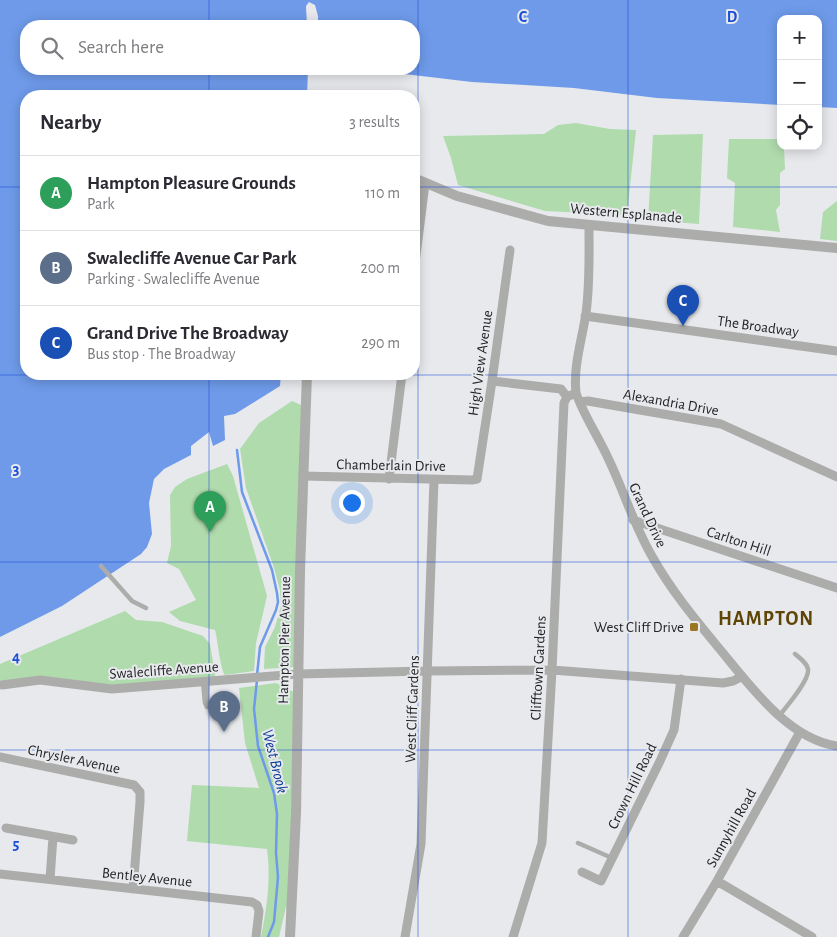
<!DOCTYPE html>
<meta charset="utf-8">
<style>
:root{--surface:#fff;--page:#f2f2f3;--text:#2b2b33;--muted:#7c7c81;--line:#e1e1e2;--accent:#111827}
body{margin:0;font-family:"Alegreya Sans",sans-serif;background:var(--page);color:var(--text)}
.controls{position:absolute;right:15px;top:15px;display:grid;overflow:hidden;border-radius:10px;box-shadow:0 2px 12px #0003}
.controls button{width:45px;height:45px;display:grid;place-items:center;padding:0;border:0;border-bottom:1px solid var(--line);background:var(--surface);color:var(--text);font:25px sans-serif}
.you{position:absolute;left:351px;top:502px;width:18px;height:18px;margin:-12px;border:4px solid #fff;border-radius:50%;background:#1a73e8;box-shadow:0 0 0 8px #1a73e833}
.badge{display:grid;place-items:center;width:32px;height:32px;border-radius:50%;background:var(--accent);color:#fff;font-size:16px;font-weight:700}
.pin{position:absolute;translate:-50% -41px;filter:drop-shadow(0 1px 2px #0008)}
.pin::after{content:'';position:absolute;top:26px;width:18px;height:15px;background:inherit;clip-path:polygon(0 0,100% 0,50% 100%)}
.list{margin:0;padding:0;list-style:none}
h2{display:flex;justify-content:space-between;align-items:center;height:65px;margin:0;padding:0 20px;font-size:21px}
h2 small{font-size:16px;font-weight:400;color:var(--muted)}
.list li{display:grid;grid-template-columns:32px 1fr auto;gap:15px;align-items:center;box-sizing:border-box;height:75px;padding:0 20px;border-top:1px solid var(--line)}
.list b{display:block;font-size:19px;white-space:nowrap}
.list p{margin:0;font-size:16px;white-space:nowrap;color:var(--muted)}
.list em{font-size:16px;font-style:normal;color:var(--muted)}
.icon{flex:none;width:28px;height:28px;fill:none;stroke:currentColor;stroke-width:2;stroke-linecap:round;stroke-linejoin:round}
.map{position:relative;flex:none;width:837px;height:937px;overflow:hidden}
.search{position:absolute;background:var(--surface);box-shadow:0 2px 12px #0003;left:20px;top:20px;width:400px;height:55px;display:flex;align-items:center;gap:12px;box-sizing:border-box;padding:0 18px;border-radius:20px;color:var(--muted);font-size:19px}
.panel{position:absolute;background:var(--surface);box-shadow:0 2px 12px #0003;left:20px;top:90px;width:400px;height:290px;border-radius:20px}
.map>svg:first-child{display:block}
.green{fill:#b0dbad}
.water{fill:#6e9ae9}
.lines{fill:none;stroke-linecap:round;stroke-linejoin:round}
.stream{stroke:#6e9ae9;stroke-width:2.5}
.service{stroke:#acacaa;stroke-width:4.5}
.minor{stroke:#acacaa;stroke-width:9}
.tertiary{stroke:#acacaa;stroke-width:10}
.grid{fill:none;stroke:#1d4ed8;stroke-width:1;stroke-opacity:0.55}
.poi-dot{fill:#9c7723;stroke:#e7e9ed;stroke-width:2}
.labels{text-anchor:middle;stroke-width:4;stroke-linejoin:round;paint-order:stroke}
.street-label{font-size:15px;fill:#232426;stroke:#e7e9ed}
.poi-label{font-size:15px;fill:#232426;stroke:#e7e9ed;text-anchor:end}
.water-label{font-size:16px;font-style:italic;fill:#033791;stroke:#e7e9ed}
.district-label{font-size:20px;font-weight:bold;letter-spacing:1px;fill:#5e4506;stroke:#e7e9ed}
.grid-label{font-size:16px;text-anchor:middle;font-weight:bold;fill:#1d4ed8;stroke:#e7e9ed;stroke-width:4;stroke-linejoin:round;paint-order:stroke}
</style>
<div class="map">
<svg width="837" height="937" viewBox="0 0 837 937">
<rect width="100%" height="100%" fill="#e7e9ed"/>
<!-- green -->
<path class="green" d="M576,123L610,129L636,130L627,215L545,211L458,185L451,158L443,136L544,134L558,125Z
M703,134L699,224L648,220L653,135Z
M729,139H781V146H784L785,169L780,173V205L776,210L780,232L733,227L735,183L727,178Z
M837,201V241L820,239L823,212Z
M292,401L301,405L302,415L295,667L264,669L265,647L275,627L281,606L280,590L274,568L246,488L240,449L259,423Z
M227,464L233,476L267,596L256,643L254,671L225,675C220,669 218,641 215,630L180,621L169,612L196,600L179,569L167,563L171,546L170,495L175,487L187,479Z
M125,611L136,620L162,622L203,636L210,644L216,681L112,689L49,681L0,687V664Z
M276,683L294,692L289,909L286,907L279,937H261C267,906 271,880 267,849L187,841L192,785L259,788L245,743L239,688Z"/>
<!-- water -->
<path class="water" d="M0,0H837V108L818,107V19H781V105L657,98L574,88L472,82L362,69H414V26H318V16L315,5L309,2L306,6L307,26H26V69H308L307,96H26V374H281L280,386L235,414L224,416L225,440L213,446L209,432L191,446V455L164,469L154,479L149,503L152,534L147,547L141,554L62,606L0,637Z"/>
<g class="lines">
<!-- stream -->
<path class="stream" d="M237,450L242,492L272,570L277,593L278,602L276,610L260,647L257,675
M257,680L254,709L258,746L274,793L277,814L276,853L278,877L274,922L268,937"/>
<!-- service -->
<path class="service" d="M101,566L132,601L146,608
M203,682L205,703L207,707
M207,682V707
M779,716C786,707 810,680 808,669C807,663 800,658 795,654
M578,843L612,858"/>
<!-- minor -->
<path class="minor" d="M589,225C589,255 590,284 586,313C582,340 573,366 576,393C584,416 598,436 608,458C624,491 634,526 653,558C671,590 694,618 718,647C748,683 787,739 837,746
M414,271L425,184
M585,316L837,351
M492,381L561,389L567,397L571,395
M580,402L588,401L721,424L837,477
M303,476L472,480L477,479L492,381L510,250
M389,479L402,374
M633,520L837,588
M2,685L40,680L112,689L298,674L427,671L552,670L723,683L733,681L741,677
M0,757L134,785L140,792V802L133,889
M6,828L73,840
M582,872L601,881L660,761L674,730L681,679
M0,874L252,902L257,905L259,911L256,937
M50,879L53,837
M717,881L812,937
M405,937L421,844L434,480
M513,937L542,843L552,670L564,403L567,397
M683,937L717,881L800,732"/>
<!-- tertiary -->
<path class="tertiary" d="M414,178L457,196L548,221L837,248
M290,937L296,813L300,571L307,374"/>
</g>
<!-- grid -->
<path class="grid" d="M209,0V26M418,0V937M628,0V937M209,69V96M0,187H26M414,187H837M209,374V937M0,375H837M0,562H837M0,750H837"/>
<!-- markers -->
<rect class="poi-dot" x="689" y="622" width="10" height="10" rx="2.5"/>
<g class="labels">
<!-- street labels -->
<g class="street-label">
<text transform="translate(626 213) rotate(5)" y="5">Western Esplanade</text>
<text transform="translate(758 326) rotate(8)" y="5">The Broadway</text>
<text transform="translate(480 363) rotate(-82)" y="5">High View Avenue</text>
<text transform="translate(671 402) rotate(10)" y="5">Alexandria Drive</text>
<text transform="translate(391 465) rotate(1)" y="5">Chamberlain Drive</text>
<text transform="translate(648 515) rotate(65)" y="5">Grand Drive</text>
<text transform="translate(739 541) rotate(18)" y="5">Carlton Hill</text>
<text transform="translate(284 640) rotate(-89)" y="5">Hampton Pier Avenue</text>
<text transform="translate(538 668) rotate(-87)" y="5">Clifftown Gardens</text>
<text transform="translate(164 670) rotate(-4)" y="5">Swalecliffe Avenue</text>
<text transform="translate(412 709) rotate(-88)" y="5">West Cliff Gardens</text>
<text transform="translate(74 759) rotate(12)" y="5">Chrysler Avenue</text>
<text transform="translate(632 786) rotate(-64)" y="5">Crown Hill Road</text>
<text transform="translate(731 828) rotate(-61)" y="5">Sunnyhill Road</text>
<text transform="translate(147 877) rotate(6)" y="5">Bentley Avenue</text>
</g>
<!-- poi labels -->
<g class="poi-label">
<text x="684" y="632">West Cliff Drive</text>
</g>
<!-- water labels -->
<g class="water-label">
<text transform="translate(276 761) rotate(76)" y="6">West Brook</text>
</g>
<!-- district labels -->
<g class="district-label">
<text x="766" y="625">HAMPTON</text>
</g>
</g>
<g class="grid-label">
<text x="523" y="22">C</text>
<text x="732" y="22">D</text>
<text x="16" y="474">3</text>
<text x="16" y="662">4</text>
<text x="16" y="849">5</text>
</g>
</svg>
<div class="controls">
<button>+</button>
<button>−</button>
<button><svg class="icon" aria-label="locate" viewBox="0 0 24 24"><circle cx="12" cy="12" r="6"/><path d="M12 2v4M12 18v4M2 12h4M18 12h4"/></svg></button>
</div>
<div class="you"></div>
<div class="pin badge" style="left:210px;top:532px;background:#2e9e5b">A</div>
<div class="pin badge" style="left:224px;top:732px;background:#5c6f8a">B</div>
<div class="pin badge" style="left:683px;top:326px;background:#1a4fb4">C</div>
<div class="search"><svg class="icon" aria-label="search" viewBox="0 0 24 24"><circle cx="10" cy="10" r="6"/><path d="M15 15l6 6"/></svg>Search here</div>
<section class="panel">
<h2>Nearby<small>3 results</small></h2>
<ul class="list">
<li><span class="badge" style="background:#2e9e5b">A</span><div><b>Hampton Pleasure Grounds</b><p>Park</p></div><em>110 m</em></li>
<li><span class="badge" style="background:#5c6f8a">B</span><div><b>Swalecliffe Avenue Car Park</b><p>Parking · Swalecliffe Avenue</p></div><em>200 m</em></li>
<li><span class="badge" style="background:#1a4fb4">C</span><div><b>Grand Drive The Broadway</b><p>Bus stop · The Broadway</p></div><em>290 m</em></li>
</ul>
</section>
</div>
